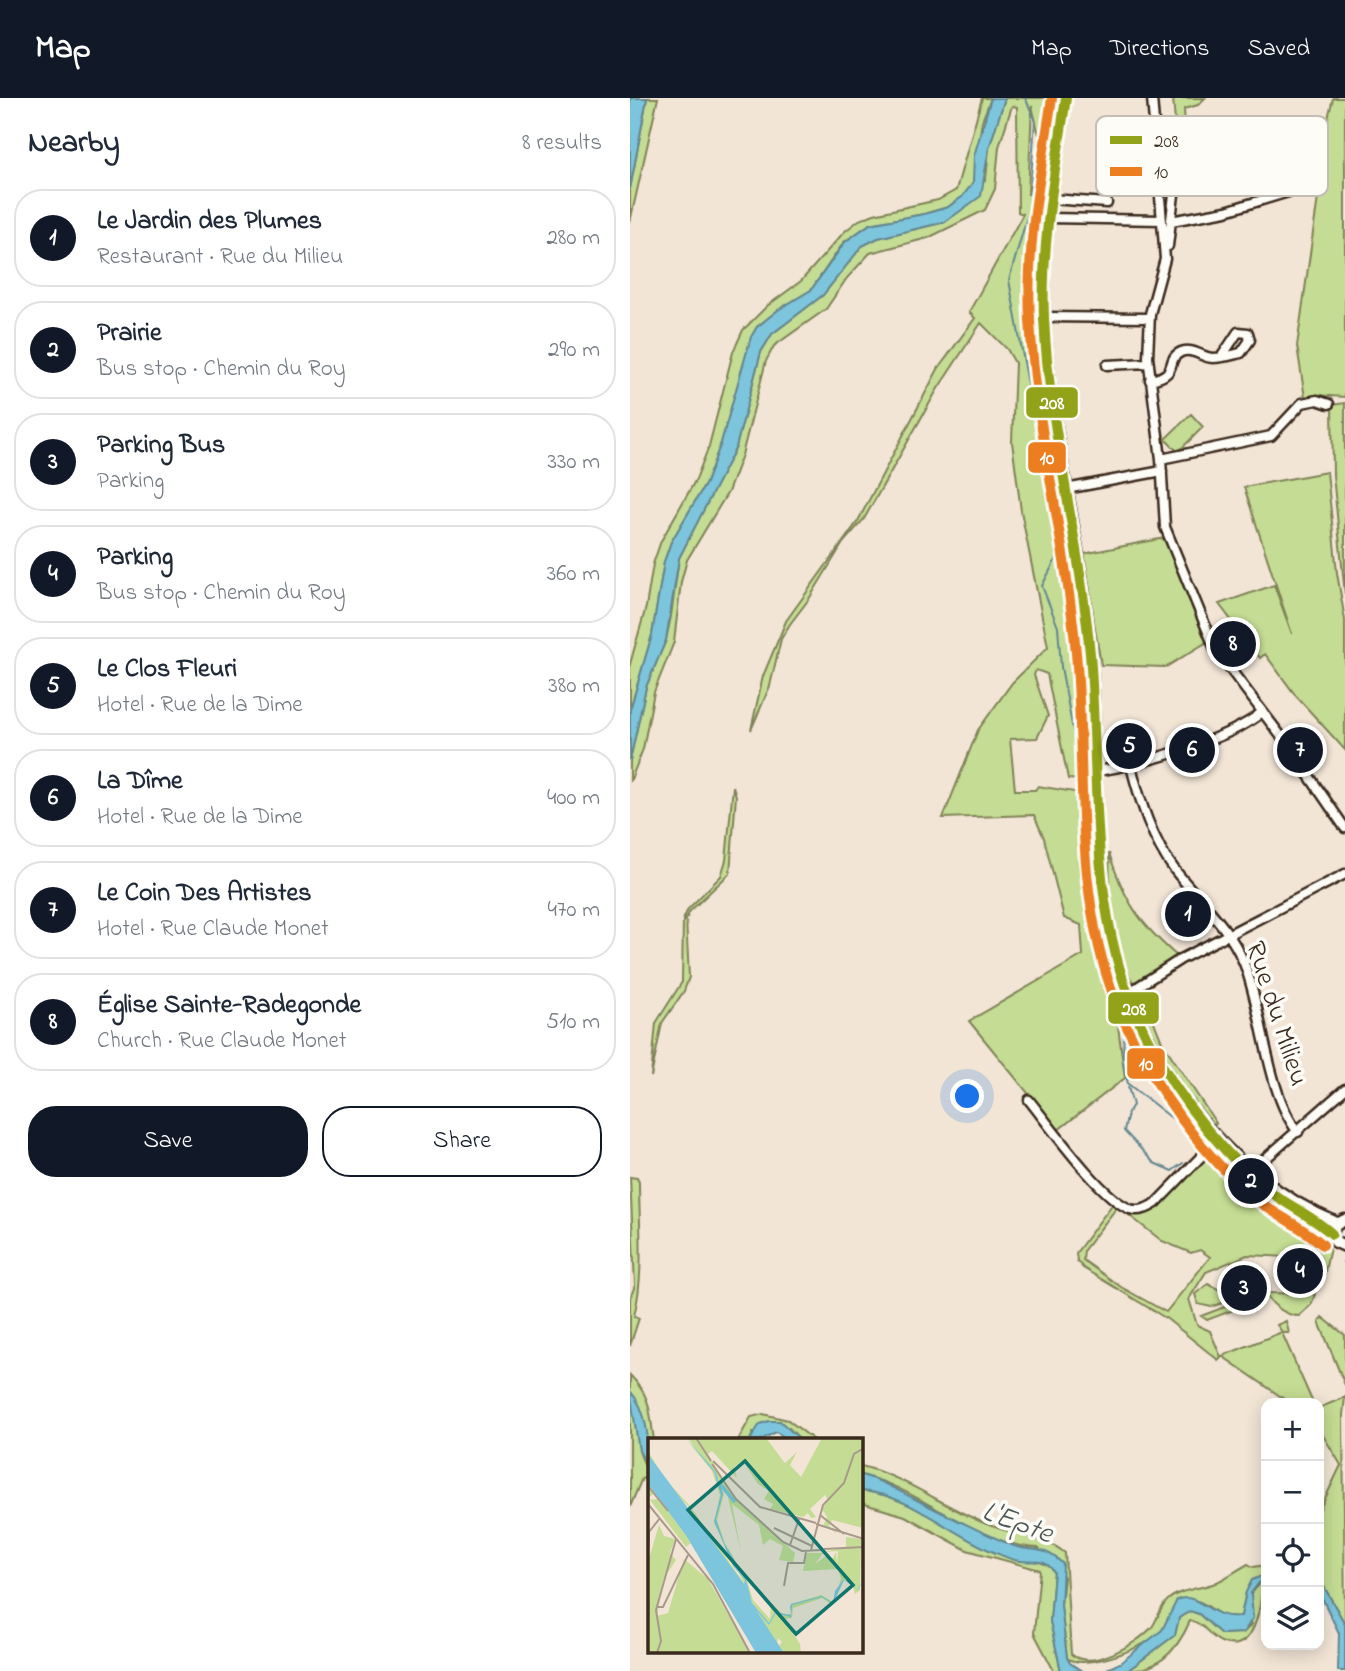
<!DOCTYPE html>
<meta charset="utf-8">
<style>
:root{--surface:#fff;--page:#f2f2f3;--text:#1f2937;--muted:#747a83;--line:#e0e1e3;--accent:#111827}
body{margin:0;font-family:"Indie Flower",sans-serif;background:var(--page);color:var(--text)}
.controls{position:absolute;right:21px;bottom:21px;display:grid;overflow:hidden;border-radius:14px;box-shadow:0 4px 18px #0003}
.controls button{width:63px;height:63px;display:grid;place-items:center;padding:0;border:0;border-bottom:2px solid var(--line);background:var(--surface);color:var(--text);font:35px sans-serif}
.you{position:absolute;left:338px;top:999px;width:24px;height:24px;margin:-18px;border:5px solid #fff;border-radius:50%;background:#1a73e8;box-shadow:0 0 0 10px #1a73e833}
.badge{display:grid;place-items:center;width:46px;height:46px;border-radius:50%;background:var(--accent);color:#fff;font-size:23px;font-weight:700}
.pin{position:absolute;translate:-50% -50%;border:4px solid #fff;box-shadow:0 2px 7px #0006}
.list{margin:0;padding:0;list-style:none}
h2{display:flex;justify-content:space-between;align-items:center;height:91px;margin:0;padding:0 28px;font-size:30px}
h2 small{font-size:23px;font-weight:400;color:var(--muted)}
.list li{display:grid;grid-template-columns:46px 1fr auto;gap:21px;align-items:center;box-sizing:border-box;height:98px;margin:0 14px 14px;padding:0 14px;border:2px solid var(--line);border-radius:28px}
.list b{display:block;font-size:26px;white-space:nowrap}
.list p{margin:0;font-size:23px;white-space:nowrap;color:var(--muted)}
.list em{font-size:23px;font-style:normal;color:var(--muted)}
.actions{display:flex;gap:14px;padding:21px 28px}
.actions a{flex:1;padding:16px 0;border:2px solid var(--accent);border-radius:28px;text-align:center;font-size:24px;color:var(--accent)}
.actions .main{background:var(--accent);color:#fff}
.icon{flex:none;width:38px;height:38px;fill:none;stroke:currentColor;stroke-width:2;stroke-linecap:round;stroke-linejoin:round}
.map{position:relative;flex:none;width:715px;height:1573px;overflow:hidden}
header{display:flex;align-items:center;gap:42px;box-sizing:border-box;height:98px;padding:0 35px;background:var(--accent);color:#fff}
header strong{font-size:33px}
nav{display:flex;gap:38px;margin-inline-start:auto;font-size:24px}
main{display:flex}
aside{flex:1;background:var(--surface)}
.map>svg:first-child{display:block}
.green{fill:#c4dc93;stroke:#808358;stroke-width:2;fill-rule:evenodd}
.water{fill:#7dc5dd;stroke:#638791;stroke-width:2}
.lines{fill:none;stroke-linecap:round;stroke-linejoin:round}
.stream{stroke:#638791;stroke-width:2}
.minor-casing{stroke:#3b2a1e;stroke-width:13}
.major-casing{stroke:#3b2a1e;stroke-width:15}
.minor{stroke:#fdfcf7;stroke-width:8}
.major{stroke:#fdfcf7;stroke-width:10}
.bus-1-casing{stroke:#fdfcf7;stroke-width:16}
.bus-2-casing{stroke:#fdfcf7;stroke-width:16}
.bus-1{stroke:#92a219;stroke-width:10}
.bus-2{stroke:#ec7e20;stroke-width:10}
.labels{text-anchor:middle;stroke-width:7;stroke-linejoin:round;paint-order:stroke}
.street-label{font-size:28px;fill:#3b2a1e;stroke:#fdfcf7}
.water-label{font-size:30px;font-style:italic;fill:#4f5857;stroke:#fdfcf7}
.inset-river{fill:none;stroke:#7dc5dd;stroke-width:3.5}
.inset-road{fill:none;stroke:#a99a8c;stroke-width:2}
.view{fill:#0f766e;fill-opacity:0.15;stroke:#0f766e;stroke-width:3.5}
.inset-edge{fill:none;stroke:#3b2a1e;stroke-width:3.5}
.key{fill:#fdfcf7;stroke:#c3bdb6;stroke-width:2}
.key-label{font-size:19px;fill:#3b2a1e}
.line-badge{stroke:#fdfcf7;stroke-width:2.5}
.badge-label{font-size:19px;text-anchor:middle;font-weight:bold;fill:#fff}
</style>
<header>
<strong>Map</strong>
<nav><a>Map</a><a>Directions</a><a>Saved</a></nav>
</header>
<main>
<aside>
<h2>Nearby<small>8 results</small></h2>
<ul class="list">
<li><span class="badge">1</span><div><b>Le Jardin des Plumes</b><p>Restaurant · Rue du Milieu</p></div><em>280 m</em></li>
<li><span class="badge">2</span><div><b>Prairie</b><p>Bus stop · Chemin du Roy</p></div><em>290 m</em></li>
<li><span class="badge">3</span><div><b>Parking Bus</b><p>Parking</p></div><em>330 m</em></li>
<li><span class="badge">4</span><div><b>Parking</b><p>Bus stop · Chemin du Roy</p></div><em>360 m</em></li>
<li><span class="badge">5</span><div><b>Le Clos Fleuri</b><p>Hotel · Rue de la Dime</p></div><em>380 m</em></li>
<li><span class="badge">6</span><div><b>La Dîme</b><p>Hotel · Rue de la Dime</p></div><em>400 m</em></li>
<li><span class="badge">7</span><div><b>Le Coin Des Artistes</b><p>Hotel · Rue Claude Monet</p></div><em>470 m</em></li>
<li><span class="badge">8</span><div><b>Église Sainte-Radegonde</b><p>Church · Rue Claude Monet</p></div><em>510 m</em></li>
</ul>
<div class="actions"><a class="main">Save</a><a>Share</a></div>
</aside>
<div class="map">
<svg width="715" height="1573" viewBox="0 0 715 1573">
<rect width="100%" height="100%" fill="#f2e5d6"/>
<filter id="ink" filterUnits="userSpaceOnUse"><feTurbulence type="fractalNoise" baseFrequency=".0143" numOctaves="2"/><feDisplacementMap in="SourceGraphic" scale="14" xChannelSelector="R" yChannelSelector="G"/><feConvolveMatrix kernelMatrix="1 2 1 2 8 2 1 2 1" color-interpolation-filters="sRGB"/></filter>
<g filter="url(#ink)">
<!-- green -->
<path class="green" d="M17,0H28L0,124V91Z
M352,0H361L352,23L343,85L332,99L318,109L294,116L240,126L214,144L181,192L148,212L127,229L121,240L91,345L76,385L41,444L34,464L22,537L0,612V566L16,509L23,466L31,443L66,381L79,348L103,254L113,232L137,208L171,183L214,134L229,122L244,116L308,102L326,92Z
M375,0H421L420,12L428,9L412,160L410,234L414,292L456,564L460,679L452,682L438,681L417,576L406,572L404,577L418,618L407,640L380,641L385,692H405L408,688L450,695L459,688L463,691C463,747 464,804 480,858C486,880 507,910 488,928L495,980L428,1032L339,923L453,857L451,827L434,820L414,740L404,717L313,720L348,632L382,585L418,549L391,413L382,344L385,265L377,251L351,225L307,292L234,421L213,445L179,501L160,526L151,541L140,588L121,632L133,578L156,523L228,423L308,271L345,220L339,214L393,116L388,114L387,9L382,8L369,49L365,91L355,112L298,140L240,155L217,180L196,211L144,248L136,263L112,357L98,394L57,462L51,484L44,544L24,594L13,651L0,684V662L16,589L36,542L41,518L49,460L106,349L131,254L142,236L193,197L232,148L248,140L315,124L356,81L359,50ZM402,8L411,46L398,97Z
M543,0H575L568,7L554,11L556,44L574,31L583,34L589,66L549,73Z
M703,0H715V299L684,297L675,300L667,248L691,78L683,80Z
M715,305V497L703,377L702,307Z
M561,316L573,329L548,354L535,341Z
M697,374L707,475L715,522V652L666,598L635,556L630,560L589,506L644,487L662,536L614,389Z
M535,440L561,495L577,544L536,569L471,567L453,456Z
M103,688L106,698L100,775L60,813L56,821L59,879L54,893L32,925L21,979L26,925L52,884L53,822L58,811L91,778L96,762Z
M479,755C495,804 509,825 548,859L512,882L503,884C480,848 480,797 479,755Z
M511,891L532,944L586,1025L580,1028L542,974L506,901V894Z
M584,1051L590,1053L622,1085L691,1134L700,1150L694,1178L668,1169L659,1159L617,1157L576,1174L559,1201L567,1227L580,1233L591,1259L588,1262L537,1221L453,1170L447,1163L446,1155L484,1104L488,1108L454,1152L453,1162L491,1189L536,1214L580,1159L570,1152L561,1155L532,1143L491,1111L493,1108L516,1113Z
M0,1079L7,1080L9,1084C9,1128 15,1175 4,1218L9,1220L0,1248V1201L5,1187Z
M578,1186L594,1194L598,1203L581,1209L568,1206L565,1196Z
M631,1195L685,1196L681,1207L669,1218C657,1218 643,1208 638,1199L577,1222L571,1218Z
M692,1219L715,1237V1287L689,1224Z
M656,1223L659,1235H652L683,1305H660L592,1258L652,1234L647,1227Z
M0,1277C22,1300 19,1312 24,1342H19V1347L11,1313L0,1293Z
M715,1299L713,1317L715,1526L689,1480V1413L711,1367L689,1331V1310Z
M0,1305C8,1320 6,1335 9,1351C11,1364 19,1369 19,1383L12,1380L0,1409Z
M133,1316L158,1322L184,1342H171L159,1330L123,1335L120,1342H108L121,1319Z
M231,1368C275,1378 317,1411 359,1427C384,1437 413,1437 435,1455L441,1556C460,1573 506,1547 522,1529C528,1521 530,1508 539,1501C551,1491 570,1491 585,1485C596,1480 607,1472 618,1466L623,1469L636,1467V1476L616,1494L611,1518C587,1521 588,1512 570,1504C564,1501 554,1502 547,1502C543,1511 539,1523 533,1531C517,1551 453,1573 437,1560L431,1507L434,1479L408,1450C342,1446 292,1391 231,1377Z
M231,1393C279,1396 321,1436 364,1454C384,1463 414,1459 424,1473L420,1523L431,1573H424L404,1535L410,1472L337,1452L275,1418L231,1405Z
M633,1483C631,1503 627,1559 591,1544C579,1539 574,1524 560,1523C548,1551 528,1573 497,1573L545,1537L549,1520L560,1513L569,1516L591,1536L613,1535L621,1527V1495Z"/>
<!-- water -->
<path class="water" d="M0,0H17L0,91Z
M361,0H375L359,50L351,98L315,124L248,140L232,148L193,197L142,236L131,254L106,349L49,460L36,542L16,589L0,662V612L22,537L34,464L41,444L76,385L91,345L121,239L127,229L148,212L181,192L215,144L240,126L294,116L318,109L332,99L343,85L344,58Z
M0,1293C18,1312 19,1345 19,1370L9,1353Z
M139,1323H150L171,1342H159L146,1334L131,1342H120L130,1326Z
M231,1377C252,1382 266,1392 285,1401C316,1417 347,1432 379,1446C400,1456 412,1445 433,1466L431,1508L437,1560L440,1565L452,1573H431L420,1523L424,1474C415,1459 404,1465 390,1463C381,1462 373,1458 364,1454C320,1436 279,1396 231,1393Z
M636,1476V1482L629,1485L621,1495L623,1520L613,1535L591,1536L569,1516L560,1513L549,1520L545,1537L497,1573H473L490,1565L532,1532L547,1502C569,1492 580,1523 611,1518L616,1494L622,1482Z
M689,1480L715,1526V1573H708L709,1535L689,1494Z"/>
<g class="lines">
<!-- stream -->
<path class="stream" d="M395,0L405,21L399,112L379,182L429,455L412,488L428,529L431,569L453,685L463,838L477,891L494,931L493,963L498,986L557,1032
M498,989L503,1007L498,1015L494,1033L524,1065L542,1073L553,1065
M579,1061L696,1153
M713,1164L715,1162"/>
<!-- minor casing -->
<g class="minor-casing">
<path id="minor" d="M522,0L535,161L520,216L518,259L531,361L535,429L585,551L657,646L715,730
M421,101L477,105
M418,120L532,122
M541,123L596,113L688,85
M538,148L546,79
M414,219L519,220
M477,267L518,265
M520,282C551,276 534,262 551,254C562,249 573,260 583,260C592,260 602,257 611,255L620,242L618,235L608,234L592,258
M531,361L641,338L672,305L687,302L699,306
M436,391L532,373
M501,668C510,703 522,742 544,771C569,803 598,827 614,865C633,913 637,996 668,1034
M467,673C508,667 602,641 632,614
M498,895L551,861L715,776
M399,1002C420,1028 471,1100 500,1111C510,1114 518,1110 526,1105L588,1041
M619,1075L715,991"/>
</g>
<!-- major casing -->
<g class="major-casing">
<path id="major" d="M436,0C425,73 411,146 414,220C419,325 447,426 458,530C468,617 462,706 473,794C490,930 576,1071 707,1125
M680,1118L702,1136
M715,1122L705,1127L702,1136L706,1144L715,1148"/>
</g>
<!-- minor -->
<use href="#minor" class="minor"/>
<!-- major -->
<use href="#major" class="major"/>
<!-- bus-1 casing -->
<g class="bus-1-casing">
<path id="bus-1" d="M436,0C425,73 411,146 414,220C419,333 450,443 460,556C470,675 457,801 505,914C533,980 581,1045 636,1091C657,1107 682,1118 702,1136"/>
</g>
<!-- bus-2 casing -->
<g class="bus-2-casing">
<path id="bus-2" d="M422,0C411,73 396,148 400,222C406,334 436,443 446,555C457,677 441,808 494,923C525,990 572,1059 631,1105C651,1120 674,1130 693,1147"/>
</g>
<!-- bus-1 -->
<use href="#bus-1" class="bus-1"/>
<!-- bus-2 -->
<use href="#bus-2" class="bus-2"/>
</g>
</g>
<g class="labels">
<!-- street labels -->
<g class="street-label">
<text transform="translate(649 915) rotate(72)" y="10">Rue du Milieu</text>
</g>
<!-- water labels -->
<g class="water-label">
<text transform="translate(388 1423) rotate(20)" y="10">L'Epte</text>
</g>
</g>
<!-- overview -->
<g transform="translate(18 1340)">
<rect width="215" height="215" fill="#f2e5d6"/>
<path d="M37,0L51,16L40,0H118L137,25L149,14L142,27L153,39L174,0H215V90L184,82L181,88L189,95L175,88L179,79L174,71L180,62L177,57L162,71L168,79L163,80L160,75L155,79L122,71L125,66L116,61L121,53L110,46L95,23L86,29L89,40L64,13L60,16L87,60L147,115L145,124L131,122L135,108L122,101L115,107L111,87L84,66L93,114L79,55L72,47L76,56L69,82L77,105L99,143L105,162L122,181L123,166L115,157L135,177L143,176V166L173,157L185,164L193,141L190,131L155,133L159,115H175L167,126L178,118L185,120L188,114L189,127L190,113L176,114L198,109V99L213,101L212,152L207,156L204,145L195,142L185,167L174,160L145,170L144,180L136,181L152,206L153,215H136L131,208L134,204L130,200L129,206L122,198L109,179L107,171L112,175L104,165L98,144L95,146L91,143L75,123L57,98L41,69L17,44L0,16V13L16,40L42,68L96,145L66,85L72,57L64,33ZM0,46L39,99L43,105L38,109L2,62L10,61L6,56L0,59ZM11,87L16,98L27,101L22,115L28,122L15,142L9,178L20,175L36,121L60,141L102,215H0V124Z" fill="#c4dc93"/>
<path d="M38,0L63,28L68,35L75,56L68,81L76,105L98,141L104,165L121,185L127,174L143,177L142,169L143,166L174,158L185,165L187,153L195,142L203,144L209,152L215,142L210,152L196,142L185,166L174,159L144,167L143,179L128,175L121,187L108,172L136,215H108L39,99L0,46V16L96,146L97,142L85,128L66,83L73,57L66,34Z" fill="#7dc5dd"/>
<path class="inset-river" d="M71,45L87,64"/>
<path class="inset-road" d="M48,0L63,23M65,23L112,69L168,85M64,26L88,61L135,104L154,113L173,112M0,48L20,73M0,66L65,146L102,215M172,77L196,96M168,86L216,101M126,90L164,108M142,107L151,81M176,111L216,109M163,112L175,67L196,45L206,16L216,10M0,114L1,94L12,80M136,148L140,125H156L158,114M9,169H15L40,117M9,215L13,203L8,172L28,101"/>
<path class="view" d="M97,23L205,147L148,196L40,72Z"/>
<rect width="215" height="215" class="inset-edge"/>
</g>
<!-- legend -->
<rect x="466" y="18" width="232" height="80" rx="10" class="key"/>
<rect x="480" y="38" width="32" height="8" fill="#92a219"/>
<rect x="480" y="69" width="32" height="9" fill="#ec7e20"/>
<g class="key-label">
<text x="524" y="49">208</text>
<text x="524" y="80">10</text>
</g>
<g class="line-badge">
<rect x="395" y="288" width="54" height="33" rx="7" fill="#92a219"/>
<rect x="397" y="343" width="40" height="33" rx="7" fill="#ec7e20"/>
<rect x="477" y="893" width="53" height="34" rx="7" fill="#92a219"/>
<rect x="496" y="949" width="40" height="33" rx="7" fill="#ec7e20"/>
</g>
<g class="badge-label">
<text x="422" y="311">208</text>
<text x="417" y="366">10</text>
<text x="504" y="917">208</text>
<text x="516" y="972">10</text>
</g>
</svg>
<div class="controls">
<button>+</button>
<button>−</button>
<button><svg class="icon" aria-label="locate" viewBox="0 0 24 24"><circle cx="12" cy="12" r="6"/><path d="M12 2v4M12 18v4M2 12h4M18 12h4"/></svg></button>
<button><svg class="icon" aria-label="layers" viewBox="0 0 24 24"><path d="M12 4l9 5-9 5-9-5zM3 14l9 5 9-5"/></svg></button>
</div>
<div class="you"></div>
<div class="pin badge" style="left:558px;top:816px">1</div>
<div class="pin badge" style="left:621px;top:1083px">2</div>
<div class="pin badge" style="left:614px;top:1190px">3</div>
<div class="pin badge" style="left:670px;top:1173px">4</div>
<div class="pin badge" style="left:499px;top:648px">5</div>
<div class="pin badge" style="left:562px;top:652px">6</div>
<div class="pin badge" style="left:670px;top:652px">7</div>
<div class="pin badge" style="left:603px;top:546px">8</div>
</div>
</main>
